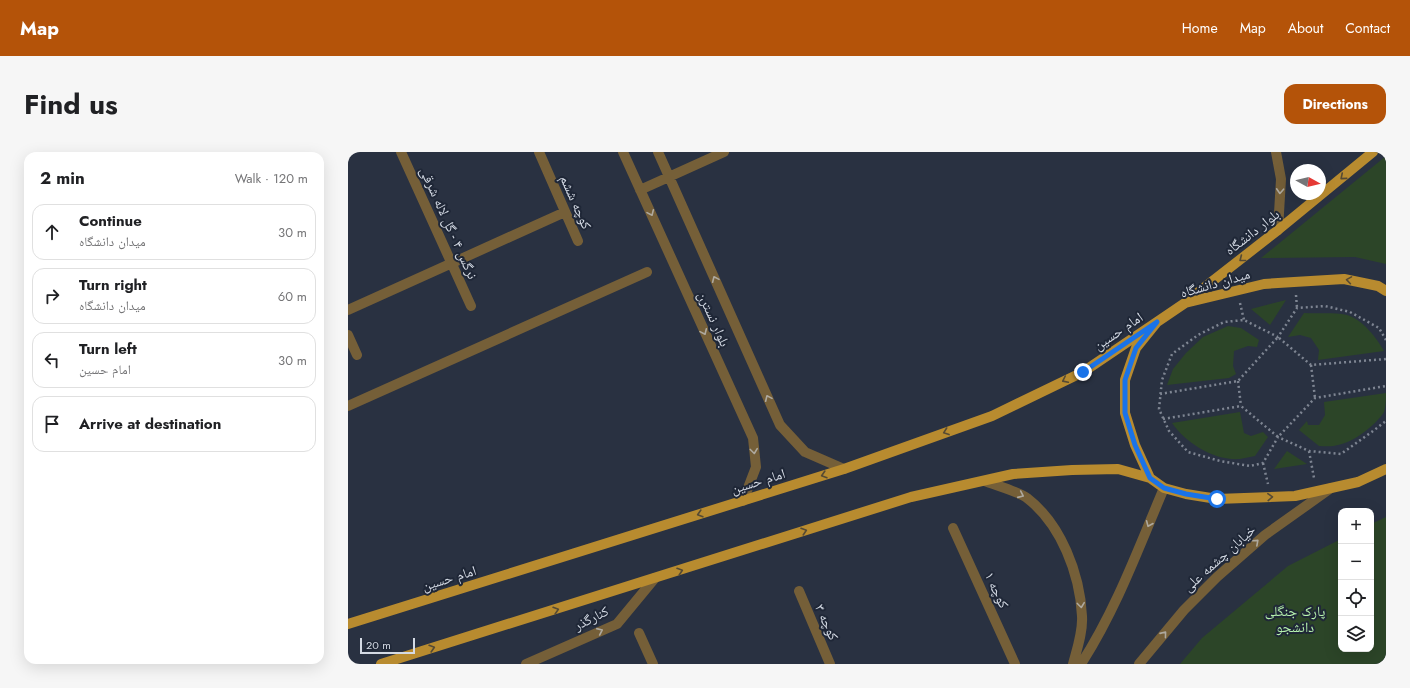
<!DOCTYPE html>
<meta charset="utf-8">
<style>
:root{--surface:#fff;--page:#f6f6f6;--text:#202124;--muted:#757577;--line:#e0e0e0;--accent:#b45309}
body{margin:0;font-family:Jost,"Noto Naskh Arabic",sans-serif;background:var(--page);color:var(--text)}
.controls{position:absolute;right:12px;bottom:12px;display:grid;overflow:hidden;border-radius:8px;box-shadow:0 4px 16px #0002}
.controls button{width:36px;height:36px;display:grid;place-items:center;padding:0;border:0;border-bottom:1px solid var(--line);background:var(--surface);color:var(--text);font:20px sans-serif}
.compass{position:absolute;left:942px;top:12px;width:36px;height:36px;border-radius:50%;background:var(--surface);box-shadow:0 4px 16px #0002;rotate:98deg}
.scale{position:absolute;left:12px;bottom:10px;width:55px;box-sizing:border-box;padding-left:4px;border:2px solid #d4dae4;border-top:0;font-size:11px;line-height:14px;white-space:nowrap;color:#d4dae4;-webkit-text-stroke:3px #1f2737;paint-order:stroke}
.stop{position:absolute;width:12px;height:12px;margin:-9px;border:3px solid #1a73e8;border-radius:50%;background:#fff}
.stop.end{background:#1a73e8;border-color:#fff;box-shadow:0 1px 4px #0008}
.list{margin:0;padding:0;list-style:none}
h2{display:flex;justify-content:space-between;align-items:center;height:52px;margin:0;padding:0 16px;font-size:17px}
h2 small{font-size:13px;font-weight:400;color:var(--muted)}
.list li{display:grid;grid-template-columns:26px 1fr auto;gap:12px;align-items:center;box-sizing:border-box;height:56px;margin:0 8px 8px;padding:0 8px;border:1px solid var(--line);border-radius:12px}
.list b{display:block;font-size:15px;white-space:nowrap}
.list p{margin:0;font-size:13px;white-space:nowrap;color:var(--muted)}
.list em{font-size:13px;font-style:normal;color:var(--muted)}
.icon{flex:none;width:22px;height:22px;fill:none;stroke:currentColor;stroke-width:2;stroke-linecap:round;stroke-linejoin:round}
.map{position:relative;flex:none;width:1038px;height:512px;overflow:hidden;border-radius:12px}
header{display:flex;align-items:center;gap:24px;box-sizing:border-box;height:56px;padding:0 20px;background:var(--accent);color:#fff}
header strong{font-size:19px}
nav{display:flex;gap:22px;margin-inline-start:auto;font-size:14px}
.intro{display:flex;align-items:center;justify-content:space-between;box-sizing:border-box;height:96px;padding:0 24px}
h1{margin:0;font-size:28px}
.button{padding:10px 18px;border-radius:12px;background:var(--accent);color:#fff;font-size:14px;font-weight:700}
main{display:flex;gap:24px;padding:0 24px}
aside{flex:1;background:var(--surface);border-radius:12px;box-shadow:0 4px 16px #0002}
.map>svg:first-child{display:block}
.green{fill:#2c4528}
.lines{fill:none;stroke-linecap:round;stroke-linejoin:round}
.path{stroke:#7e8592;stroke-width:2.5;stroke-dasharray:2 3;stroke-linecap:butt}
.minor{stroke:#755f38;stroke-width:10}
.major{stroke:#b88b2f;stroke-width:10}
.oneway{stroke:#554a34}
.oneway2{stroke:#aea99f}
.route{stroke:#1a73e8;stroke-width:5}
.labels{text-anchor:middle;stroke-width:4;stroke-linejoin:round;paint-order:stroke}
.street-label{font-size:14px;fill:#d4dae4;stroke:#1f2737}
.park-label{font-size:14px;fill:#b7f3ae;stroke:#1f2737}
</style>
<header>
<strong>Map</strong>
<nav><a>Home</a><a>Map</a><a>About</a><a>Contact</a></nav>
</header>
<div class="intro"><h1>Find us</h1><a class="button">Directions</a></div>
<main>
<aside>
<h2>2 min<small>Walk · 120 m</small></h2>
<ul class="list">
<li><svg class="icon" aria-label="ahead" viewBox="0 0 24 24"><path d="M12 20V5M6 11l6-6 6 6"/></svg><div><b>Continue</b><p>میدان دانشگاه</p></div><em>30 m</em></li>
<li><svg class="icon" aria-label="right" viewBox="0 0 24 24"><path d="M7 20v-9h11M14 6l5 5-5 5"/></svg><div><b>Turn right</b><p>میدان دانشگاه</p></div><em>60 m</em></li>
<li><svg class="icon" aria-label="left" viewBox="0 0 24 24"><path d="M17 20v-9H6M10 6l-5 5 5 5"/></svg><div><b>Turn left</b><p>امام حسین</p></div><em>30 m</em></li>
<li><svg class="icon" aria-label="arrive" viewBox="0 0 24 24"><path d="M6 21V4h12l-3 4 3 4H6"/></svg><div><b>Arrive at destination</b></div></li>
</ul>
</aside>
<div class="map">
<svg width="1038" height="512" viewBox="0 0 1038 512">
<rect width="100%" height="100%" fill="#293141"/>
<!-- green -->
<path class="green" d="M1038,4V112L1007,105L913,106Z
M938,148L922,173L903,157Z
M956,161C970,162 985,160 999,163C1014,167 1029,186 1036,199L970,208L971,198L963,186L952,183L940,185Z
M880,174L893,176L911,188L909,195L900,194L886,199L885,214L888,222L881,226L819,233L825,217L838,201L855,185Z
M1038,241C1038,247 1038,254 1036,260C1028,273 1006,290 990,293C984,295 977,294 971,294L951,278L959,269L960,273H971L977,263L976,250Z
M892,260L896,281L903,284L915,280L920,285L907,304C902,305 897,306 892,307C866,309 838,291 824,271Z
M939,299L959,312L926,317Z
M1038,365V512H832L854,486L940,414L993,387V497H1023V372Z"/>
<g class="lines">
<!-- path -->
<path class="path" d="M948,143L949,156
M892,151L896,168
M1038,188L1031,176L1002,160L977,154L949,156L930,185L896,168L876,170L850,183L824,202L814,228L811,257L821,279L840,300L872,309L902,314L915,311L930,285L961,299L993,302L1025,279L1038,269
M963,213L967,246
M890,229L893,254
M812,242L890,229L930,185L963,213L1038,207
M815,267L893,254L930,285L967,246L1038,234
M961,299L966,326
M915,311L920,332"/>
<!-- minor -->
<path class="minor" d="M53,0L123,154
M191,0L230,89
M275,0L405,286L408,315L395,349
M310,0L432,273L457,300L496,317
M928,0L933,27L930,78
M292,38L376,0
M0,158L217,60
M0,183L9,203
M0,254L299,120
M637,329C647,333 672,340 679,346C713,372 732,422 734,464C735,480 729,497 725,512
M605,376L667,512
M451,439L482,512
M291,481L305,512
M178,512L269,472L307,426
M733,512C768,458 791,395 816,336
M791,512L836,458L869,425L917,383L983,336"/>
<!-- major -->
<path class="major" d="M1038,139L1030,134L996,127L946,130L916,132L837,151L809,170L788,196L777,228V261L787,293L802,326L816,336L838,342L869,347L947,344L1010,330L1038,317
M839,149L930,78L1025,0
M0,472L496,317L644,264L735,220L809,170
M33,512L563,345L665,322L724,318L770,317L802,326"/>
</g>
<!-- one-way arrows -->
<defs><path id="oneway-chevron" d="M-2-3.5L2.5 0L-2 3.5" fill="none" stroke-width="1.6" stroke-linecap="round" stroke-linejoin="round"/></defs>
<g class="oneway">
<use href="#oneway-chevron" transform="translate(995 25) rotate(140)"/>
<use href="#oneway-chevron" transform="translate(894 107) rotate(142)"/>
<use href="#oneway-chevron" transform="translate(1001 128) rotate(-171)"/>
<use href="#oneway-chevron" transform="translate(717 228) rotate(154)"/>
<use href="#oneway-chevron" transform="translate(598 280) rotate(160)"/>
<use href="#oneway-chevron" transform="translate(476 323) rotate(163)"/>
<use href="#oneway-chevron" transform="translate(922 345) rotate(-3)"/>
<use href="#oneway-chevron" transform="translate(352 362) rotate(163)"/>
<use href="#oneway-chevron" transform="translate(456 379) rotate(-18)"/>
<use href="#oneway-chevron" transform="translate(332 419) rotate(-18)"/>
<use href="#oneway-chevron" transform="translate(208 458) rotate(-17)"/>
<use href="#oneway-chevron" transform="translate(84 496) rotate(-17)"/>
</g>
<g class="oneway2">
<use href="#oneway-chevron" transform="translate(932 39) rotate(93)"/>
<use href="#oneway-chevron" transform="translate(303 61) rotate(66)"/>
<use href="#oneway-chevron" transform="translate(367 127) rotate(-114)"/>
<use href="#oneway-chevron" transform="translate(356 180) rotate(66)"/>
<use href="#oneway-chevron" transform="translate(420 246) rotate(-114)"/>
<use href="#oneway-chevron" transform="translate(406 299) rotate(83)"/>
<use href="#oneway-chevron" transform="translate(673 343) rotate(24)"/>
<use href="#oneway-chevron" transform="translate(801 372) rotate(113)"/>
<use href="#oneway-chevron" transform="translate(908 390) rotate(-42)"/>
<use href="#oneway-chevron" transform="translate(733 453) rotate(83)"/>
<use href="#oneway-chevron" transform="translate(252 479) rotate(-24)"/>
<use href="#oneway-chevron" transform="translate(816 482) rotate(-51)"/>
</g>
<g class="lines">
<!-- route -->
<path class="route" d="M735,220L809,170L788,196L777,228V261L787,293L802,326L816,336L838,342L869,347"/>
</g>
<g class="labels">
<!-- street labels -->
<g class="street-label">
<text transform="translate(228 50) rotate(66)" y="5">کوچه ششم</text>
<text transform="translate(101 71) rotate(66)" y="5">نرگس ۴ - گل لاله شرقی</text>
<text transform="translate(904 80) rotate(-38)" y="5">بلوار دانشگاه</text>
<text transform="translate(867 131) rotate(-16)" y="5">میدان دانشگاه</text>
<text transform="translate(366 167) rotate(66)" y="5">بلوار نسترن</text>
<text transform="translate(770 179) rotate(-34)" y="5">امام حسین</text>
<text transform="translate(410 329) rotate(-17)" y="5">امام حسین</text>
<text transform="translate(871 406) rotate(-42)" y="5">خیابان چشمه علی</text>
<text transform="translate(101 426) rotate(-17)" y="5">امام حسین</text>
<text transform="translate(649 438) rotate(65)" y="5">کوچه ۱</text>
<text transform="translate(243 466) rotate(-27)" y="5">کنارگذر</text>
<text transform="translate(479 470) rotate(66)" y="5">کوچه ۳</text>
</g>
<!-- park labels -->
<g class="park-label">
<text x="947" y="464">پارک جنگلی<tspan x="947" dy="16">دانشجو</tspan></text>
</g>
</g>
</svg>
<div class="controls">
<button>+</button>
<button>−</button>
<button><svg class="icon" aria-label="locate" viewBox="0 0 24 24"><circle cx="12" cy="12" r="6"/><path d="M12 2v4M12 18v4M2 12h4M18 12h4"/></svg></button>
<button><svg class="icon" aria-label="layers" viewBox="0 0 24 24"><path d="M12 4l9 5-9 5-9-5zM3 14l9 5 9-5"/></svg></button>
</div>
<svg class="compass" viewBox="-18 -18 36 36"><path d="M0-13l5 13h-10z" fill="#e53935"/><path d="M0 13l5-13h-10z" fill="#757577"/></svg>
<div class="scale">20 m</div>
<div class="stop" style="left:869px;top:347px"></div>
<div class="stop end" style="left:735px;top:220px"></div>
</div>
</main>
